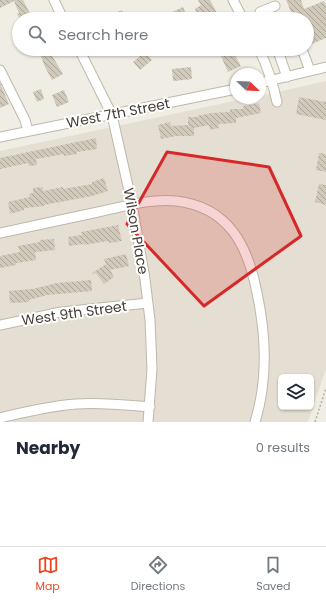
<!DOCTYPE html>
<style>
:root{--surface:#fff;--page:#f6f6f7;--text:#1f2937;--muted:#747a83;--line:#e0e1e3;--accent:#ea4821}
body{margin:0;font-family:Poppins,sans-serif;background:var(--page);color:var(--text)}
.controls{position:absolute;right:12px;bottom:12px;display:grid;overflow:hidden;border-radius:6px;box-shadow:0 1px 3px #0004}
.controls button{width:36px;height:36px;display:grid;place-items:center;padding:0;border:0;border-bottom:1px solid var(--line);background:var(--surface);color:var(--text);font:20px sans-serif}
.compass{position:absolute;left:230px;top:68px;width:36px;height:36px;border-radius:50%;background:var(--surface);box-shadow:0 1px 3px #0004;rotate:113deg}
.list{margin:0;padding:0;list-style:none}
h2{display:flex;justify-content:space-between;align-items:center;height:52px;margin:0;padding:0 16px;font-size:17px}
h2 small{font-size:13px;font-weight:400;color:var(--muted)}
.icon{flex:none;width:22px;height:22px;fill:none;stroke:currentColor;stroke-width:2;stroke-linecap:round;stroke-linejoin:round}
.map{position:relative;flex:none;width:326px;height:422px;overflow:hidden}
.search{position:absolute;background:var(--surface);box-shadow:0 1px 3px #0004;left:12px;right:12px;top:12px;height:44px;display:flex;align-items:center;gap:10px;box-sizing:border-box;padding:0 14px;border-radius:22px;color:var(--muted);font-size:15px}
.sheet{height:124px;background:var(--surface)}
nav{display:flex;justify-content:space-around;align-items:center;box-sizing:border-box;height:56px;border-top:1px solid var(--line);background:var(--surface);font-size:11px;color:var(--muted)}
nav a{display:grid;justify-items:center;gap:2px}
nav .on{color:var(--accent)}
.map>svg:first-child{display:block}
.residential{fill:#e4dfd2;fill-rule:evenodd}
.building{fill:url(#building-back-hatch)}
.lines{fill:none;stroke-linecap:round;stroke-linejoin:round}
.minor-casing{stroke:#beb8aa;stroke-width:11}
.path{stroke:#bcb199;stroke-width:1.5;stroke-dasharray:2 2;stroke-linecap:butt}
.minor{stroke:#fff;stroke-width:9}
.marked{fill:#d62828;fill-opacity:0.2;stroke:#d62828;stroke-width:3;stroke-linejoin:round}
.labels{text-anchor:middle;stroke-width:4;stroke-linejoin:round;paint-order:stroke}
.street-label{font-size:14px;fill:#423d34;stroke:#fff}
</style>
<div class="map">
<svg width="326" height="422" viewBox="0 0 326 422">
<defs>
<pattern id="building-back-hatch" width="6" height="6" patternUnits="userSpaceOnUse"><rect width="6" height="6" fill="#d1c9ba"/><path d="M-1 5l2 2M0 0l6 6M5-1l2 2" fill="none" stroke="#aba498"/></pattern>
</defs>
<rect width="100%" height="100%" fill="#f0ede4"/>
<!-- residential -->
<path class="residential" d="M326,81V369L308,422H0V151L248,98H260V96ZM281,377H311V407H281Z"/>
<!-- building -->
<path class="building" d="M0,0H23L33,19H20L17,14L19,13L14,1L0,8Z
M198,0H210L219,17L214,19H208L205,14L199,17L195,9L201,5Z
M286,0H301L304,9L324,1L326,5V38L309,45L307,40V19H294Z
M183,7L186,14L177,19H158Z
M122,10L127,19H116L114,14Z
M38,49H48L63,74L52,80L45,67Z
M230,49L233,56L235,55L241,66L228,72L220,54Z
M145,52L152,60L140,70L133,62Z
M191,67L192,79L173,81L172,69Z
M0,83L9,104L0,108Z
M41,89L44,99L37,102L33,92Z
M64,90L69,102L57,107L52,95Z
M299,97L326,102V120L296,114Z
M259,103L261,113L236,118V123L218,124L219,128L210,130L209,125L194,128V136H176L161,139L158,125L170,122L171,126L188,125V117H198L197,116L212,113L230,112V109H243V106Z
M96,138L97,149L77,152V154L64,156V154L36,159L37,165L29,166L28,163L0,169V158Z
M319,153L326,154V172L316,170Z
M104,178L108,191L92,196L44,205V206L24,208V210L10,214L8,202L30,197L29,194L33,193V188L43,187V191L63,187V189L92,184V182Z
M319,184L326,185V205L315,202Z
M118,225L122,241L109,243L108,241L84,245V244L69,246L68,237L82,235L81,232Z
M54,239L55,250L35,252L36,260L16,263V265L0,268V256L20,252L18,246L40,242V240Z
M126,254L129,266L110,270L114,277L104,284L96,273L91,274L106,264L104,259Z
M91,280L92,291L47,295L29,300V302L10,303L9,291L32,289L57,283Z"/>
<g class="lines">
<!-- minor casing -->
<g class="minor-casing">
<path id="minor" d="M54,0L63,19
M233,0L243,19
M263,19L260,12L275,6
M79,49L112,115L132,204L145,279L150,320L152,369L148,422
M259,49C267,66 273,83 277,102
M287,49L278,51L287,77
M302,49L310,71
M0,70L25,120L28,131
M260,83L326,67
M0,137L236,89
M0,233C33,226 65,219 98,212C122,207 151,198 176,201C229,207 248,246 257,293C266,335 268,380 255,422
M0,325L61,312L148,303
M0,418C25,412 50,406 76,404C101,402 126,405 150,407"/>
</g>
<!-- path -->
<path class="path" d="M315,422L326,388"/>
<!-- minor -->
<use href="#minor" class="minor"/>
</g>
<!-- marked area -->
<path class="marked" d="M167,152L269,167L301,236L204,306L127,224Z"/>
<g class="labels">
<!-- street labels -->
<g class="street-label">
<text transform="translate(118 113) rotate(-11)" y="5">West 7th Street</text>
<text transform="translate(136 231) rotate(80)" y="5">Wilson Place</text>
<text transform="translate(74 313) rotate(-8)" y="5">West 9th Street</text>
</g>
</g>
</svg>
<div class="controls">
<button><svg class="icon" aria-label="layers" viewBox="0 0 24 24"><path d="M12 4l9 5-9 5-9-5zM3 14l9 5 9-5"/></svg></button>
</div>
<svg class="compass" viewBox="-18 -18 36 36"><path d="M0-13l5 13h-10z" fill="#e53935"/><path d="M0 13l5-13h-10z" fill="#747a83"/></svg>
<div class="search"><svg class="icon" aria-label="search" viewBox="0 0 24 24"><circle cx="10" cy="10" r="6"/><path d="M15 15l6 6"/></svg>Search here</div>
</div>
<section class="sheet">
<h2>Nearby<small>0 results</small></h2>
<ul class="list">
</ul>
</section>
<nav>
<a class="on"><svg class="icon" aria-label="map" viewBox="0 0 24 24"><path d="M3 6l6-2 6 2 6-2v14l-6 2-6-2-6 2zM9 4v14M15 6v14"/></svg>Map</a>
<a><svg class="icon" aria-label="directions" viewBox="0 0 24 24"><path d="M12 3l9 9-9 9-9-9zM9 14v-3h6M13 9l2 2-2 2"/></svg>Directions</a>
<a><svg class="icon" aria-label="saved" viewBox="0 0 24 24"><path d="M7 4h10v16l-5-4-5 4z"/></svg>Saved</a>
</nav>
